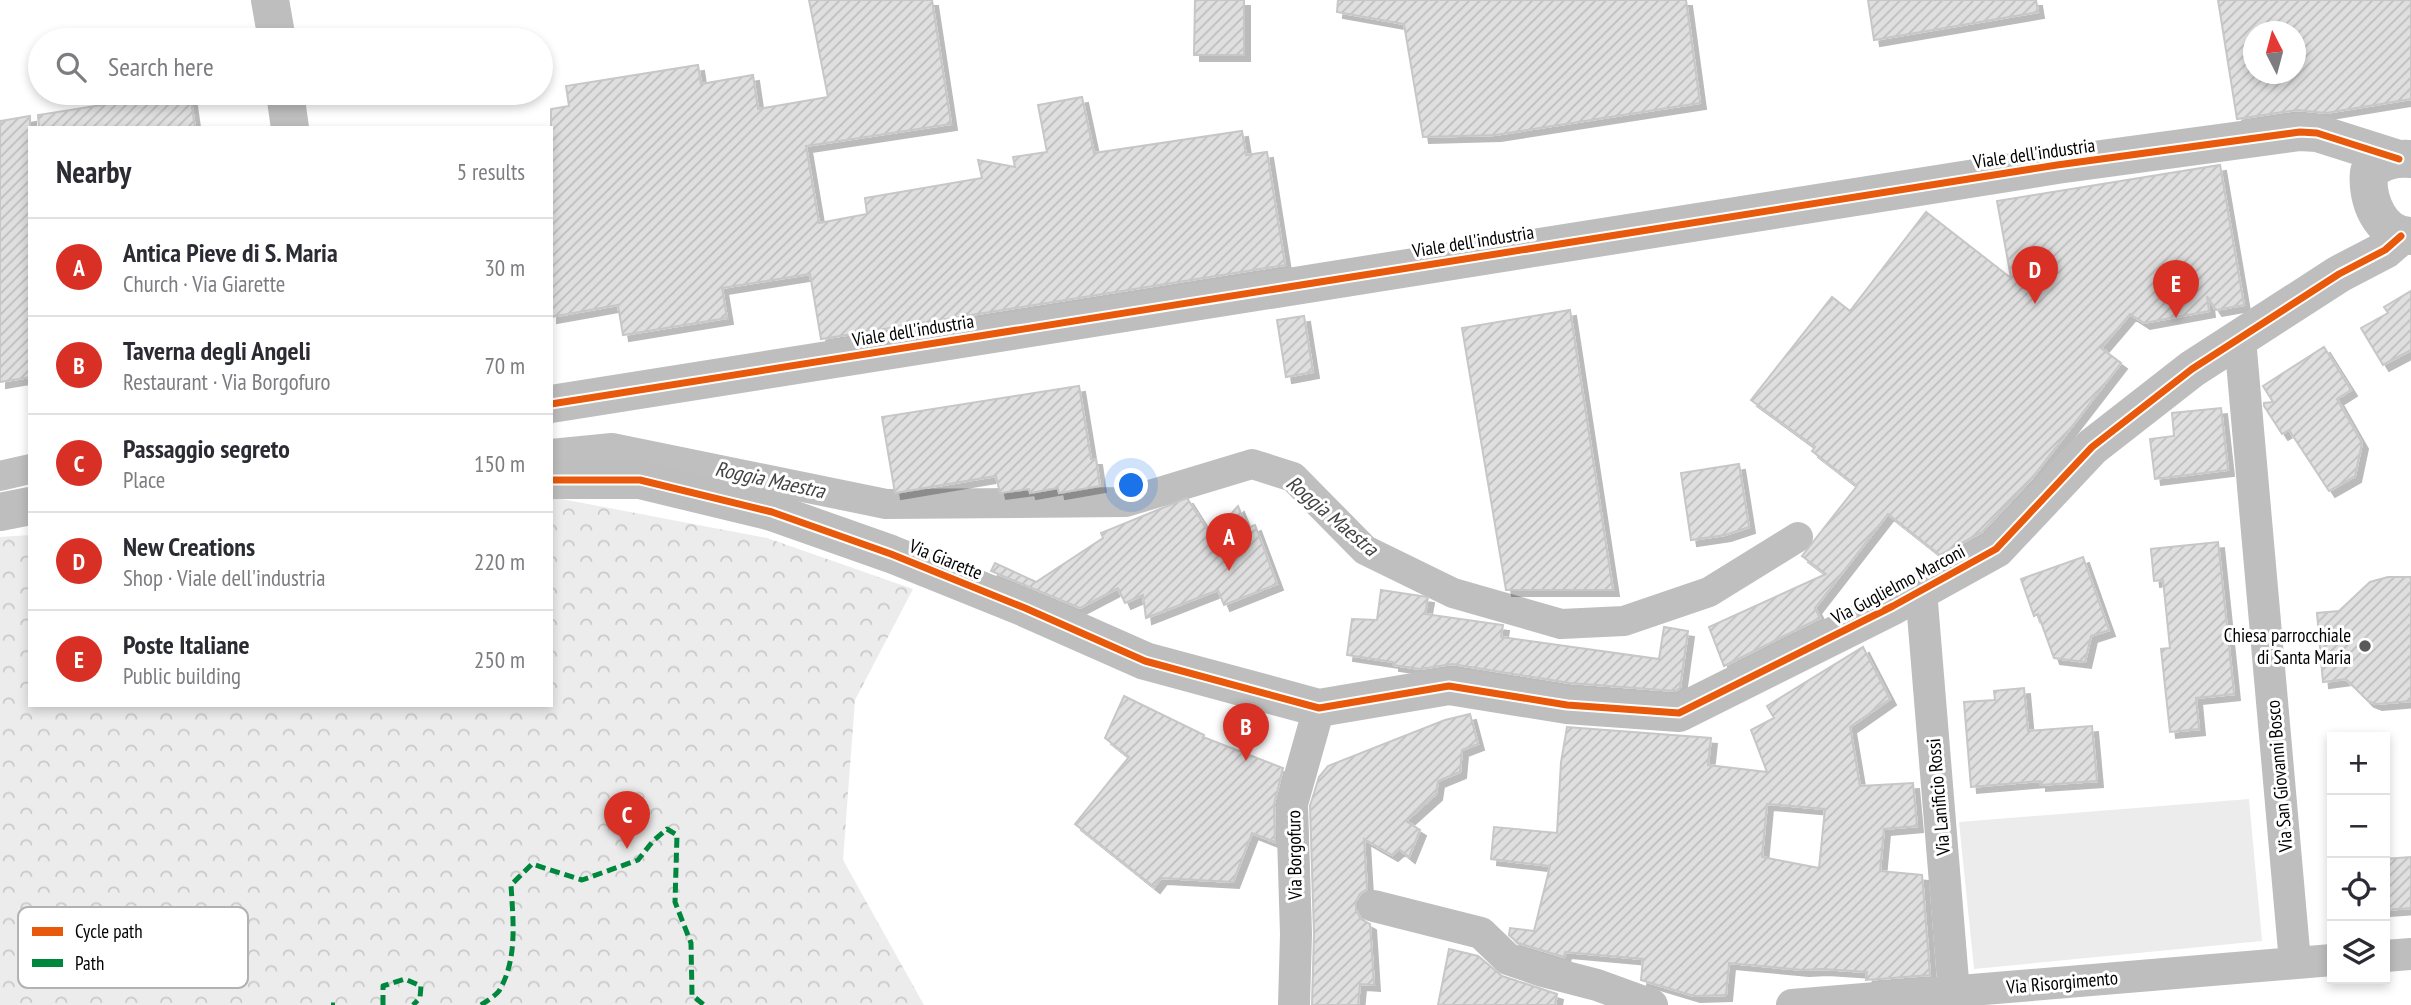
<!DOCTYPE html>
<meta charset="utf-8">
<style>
:root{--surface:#fff;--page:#f7f7f7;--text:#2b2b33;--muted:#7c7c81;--line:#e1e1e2;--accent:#d93025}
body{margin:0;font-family:"PT Sans Narrow",sans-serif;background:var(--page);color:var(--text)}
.controls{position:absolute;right:21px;bottom:21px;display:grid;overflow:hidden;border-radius:0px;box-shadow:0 4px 10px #0003}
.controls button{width:63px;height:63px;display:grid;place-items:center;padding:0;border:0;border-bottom:2px solid var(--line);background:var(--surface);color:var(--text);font:35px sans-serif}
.compass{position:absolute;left:2243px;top:21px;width:63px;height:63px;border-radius:50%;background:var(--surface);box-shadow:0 4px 10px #0003;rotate:354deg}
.you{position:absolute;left:1132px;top:486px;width:24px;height:24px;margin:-18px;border:5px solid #fff;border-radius:50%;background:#1a73e8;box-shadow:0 0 0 10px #1a73e833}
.badge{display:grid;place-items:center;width:46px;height:46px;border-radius:50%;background:var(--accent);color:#fff;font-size:23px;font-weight:700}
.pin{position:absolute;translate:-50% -58px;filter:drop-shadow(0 2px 4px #0008)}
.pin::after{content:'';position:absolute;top:37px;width:24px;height:21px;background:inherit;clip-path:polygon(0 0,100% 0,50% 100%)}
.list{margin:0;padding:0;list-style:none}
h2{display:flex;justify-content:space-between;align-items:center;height:91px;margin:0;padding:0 28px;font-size:30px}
h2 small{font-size:23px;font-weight:400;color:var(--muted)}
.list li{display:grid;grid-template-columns:46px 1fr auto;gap:21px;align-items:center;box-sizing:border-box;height:98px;padding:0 28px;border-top:2px solid var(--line)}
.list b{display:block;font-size:26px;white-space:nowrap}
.list p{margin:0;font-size:23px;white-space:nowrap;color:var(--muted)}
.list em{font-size:23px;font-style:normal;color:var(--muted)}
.icon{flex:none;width:38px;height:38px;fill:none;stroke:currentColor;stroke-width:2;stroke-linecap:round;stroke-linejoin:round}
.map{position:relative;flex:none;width:2411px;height:1005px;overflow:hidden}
.search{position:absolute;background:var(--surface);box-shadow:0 4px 10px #0003;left:28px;top:28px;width:525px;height:77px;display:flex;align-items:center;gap:18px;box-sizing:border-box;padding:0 24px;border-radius:38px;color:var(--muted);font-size:26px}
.panel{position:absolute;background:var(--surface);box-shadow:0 4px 10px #0003;left:28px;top:126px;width:525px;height:581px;border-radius:0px}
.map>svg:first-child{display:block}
.green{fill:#ececec}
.forest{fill:url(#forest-crowns)}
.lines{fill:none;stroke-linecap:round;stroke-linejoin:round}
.canal{stroke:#bfbfbf;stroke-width:30}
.building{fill:url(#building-hatch);stroke:#c7c7c7;stroke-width:2;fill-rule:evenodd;filter:url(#shadow)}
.minor{stroke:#bebebe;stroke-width:32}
.tertiary{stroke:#bebebe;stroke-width:38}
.quiet{stroke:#00873e;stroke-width:5;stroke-dasharray:10 5;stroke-linecap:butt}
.cycleway-casing{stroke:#fff;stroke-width:11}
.cycleway{stroke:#e8590c;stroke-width:7}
.poi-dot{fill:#595959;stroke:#fff;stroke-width:2.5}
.labels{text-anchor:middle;stroke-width:6;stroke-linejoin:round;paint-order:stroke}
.street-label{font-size:19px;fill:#000;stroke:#fff}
.poi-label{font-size:19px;fill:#000;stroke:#fff;text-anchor:end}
.water-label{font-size:21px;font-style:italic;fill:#444;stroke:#fff}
.key{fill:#fff;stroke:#b2b2b2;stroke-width:2}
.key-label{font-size:19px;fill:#000}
</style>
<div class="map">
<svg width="2411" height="1005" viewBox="0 0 2411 1005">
<defs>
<pattern id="forest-crowns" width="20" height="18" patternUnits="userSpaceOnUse" patternTransform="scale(1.75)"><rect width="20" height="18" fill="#ececec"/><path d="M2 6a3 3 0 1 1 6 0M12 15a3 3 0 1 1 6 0" fill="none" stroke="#c9c9c9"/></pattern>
<pattern id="building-hatch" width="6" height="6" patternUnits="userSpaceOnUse" patternTransform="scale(1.75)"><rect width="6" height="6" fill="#dfdfdf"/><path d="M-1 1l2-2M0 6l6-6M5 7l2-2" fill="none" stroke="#bebebe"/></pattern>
<filter id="shadow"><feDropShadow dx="6" dy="6" stdDeviation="0" flood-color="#0004"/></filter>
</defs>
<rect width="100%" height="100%" fill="#fff"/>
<!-- green -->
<path class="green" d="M2249,799L2262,941L1974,969L1959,822Z"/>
<!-- forest -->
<path class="forest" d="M551,497L767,538L913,589L855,700L843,860L924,1005H0V537L30,535V705H551Z"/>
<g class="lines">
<!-- canal -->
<path class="canal" d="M551,454L612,448L886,504L1126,502L1252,464L1293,477L1365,550L1453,593L1561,624L1624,621L1709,592L1798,537
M0,476L30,469"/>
</g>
<!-- building -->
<path class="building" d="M809,0H932L951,124L806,146L819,223L867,214L865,198L982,178L978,160L1015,167L1013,157L1047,152L1038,105L1082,97L1094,153L1242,131L1246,155L1267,152L1285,265L821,339L810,274L722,288L727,318L623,335L618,305L551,317V109L569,106L566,86L698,65L701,84L753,75L758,109L828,97Z
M1195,0H1244V55H1194Z
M1338,0H1686L1700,103L1495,135L1423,137L1404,24L1337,12Z
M1868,0H2036L2038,12L1874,40Z
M2218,0H2411V99L2326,113L2297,110L2237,119ZM2253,32H2295V74H2253Z
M100,93H190L195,128H39L38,115L102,105Z
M30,116V377L0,382V121Z
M2220,165L2244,305L2216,310L2207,296L2209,311L2144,323L2130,314L2101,348L2121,363L2032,478L1982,532L1940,555L1888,514L1815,608L1820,618L1724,666L1709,627L1826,574L1802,556L1857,486L1812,451L1815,447L1751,400L1832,297L1850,311L1926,212L2011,278L1997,201Z
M2411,291V350L2383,365L2361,328L2388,313L2384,307Z
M1570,310L1613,590H1506L1462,328Z
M1304,316L1313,372L1286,377L1277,320Z
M2324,347L2351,390L2337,399L2362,443L2355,476L2329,491L2289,430L2282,434L2264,406V403L2273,402L2263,386Z
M1079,386L1091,459H1096L1100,486L1059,493L1058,488L1030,493L1029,489L1000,493L996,476L895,493L882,417Z
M2221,408L2228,470L2155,479L2150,439L2174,436L2172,413Z
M1739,464L1749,527L1725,535L1691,540L1681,473Z
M1187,498L1211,536L1238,506L1247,528L1255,525L1277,584L1224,605L1218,590L1146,618L1143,595L1125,603L1118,588L1080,608L991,571L995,563L1036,582L1103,538L1101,533Z
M2218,542L2234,694L2196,698L2199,729L2170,732L2161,649L2170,648L2163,580L2154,581L2151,549Z
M2083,557L2109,630L2091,636L2085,662L2054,658L2038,614L2034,616L2021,579Z
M2388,577H2411V701L2376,704L2368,701L2346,679L2323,682L2317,613L2339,611L2370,582Z
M1381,590L1428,597L1425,614L1503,625L1501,637L1659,659L1664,627L1688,631L1680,688L1675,691L1570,683L1452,664L1420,669L1393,665V662L1347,655L1352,619L1377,620Z
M1863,647L1890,699L1850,727L1860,786L1913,783L1917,826L1884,829L1880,871L1922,875L1930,975L1866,980L1867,972L1822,969L1803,970L1729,963L1726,995L1694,996L1641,980L1643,959L1565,952L1564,957L1518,943L1509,935L1510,928L1534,931L1550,866L1491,859L1494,827L1557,833L1561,762L1567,727L1711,738L1708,765L1767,772L1751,730L1774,718L1767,706ZM1767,804L1825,809L1819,868L1762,857Z
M2024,688L2028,731L2092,726L2097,781L2040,785V781L1971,787L1964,702L1995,700L1994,691Z
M1124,696L1204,735L1203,737L1283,768L1274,804L1275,842L1252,833L1233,882L1161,878L1154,887L1075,824L1129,757L1105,738Z
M1470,714L1478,744L1462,750L1460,772L1438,781L1436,794L1406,821L1420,830L1409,857L1399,849L1392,855L1364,839L1367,889L1360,894L1356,901V910L1361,919L1370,924L1374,985L1360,984L1358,1005H1312L1314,933L1310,806L1319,777L1328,766L1445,720Z
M2411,857V908L2385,910V859Z
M1449,949L1478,956L1502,976L1557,994L1555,1005H1438Z"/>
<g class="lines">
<!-- minor -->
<path class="minor" d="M2240,339L2295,962
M1921,590L1955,1005
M1374,906L1481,933L1508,959L1543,971L1597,985L1652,1005
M2385,956L2411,954
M1294,1005L1296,934L1292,804L1319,708
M1792,1005L2332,960"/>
<!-- tertiary -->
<path class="tertiary" d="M270,0L277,40
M285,93L290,128
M2411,159C2393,158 2382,161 2369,172C2366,199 2380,236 2411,236
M551,404L2057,165L2300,132L2317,133L2399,159
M551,480H640L772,512L891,554L1025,608L1145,661L1319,708L1449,686L1567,705L1679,713L1893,606L1996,549L2092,447L2192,369L2339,274L2385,250L2401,236
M0,512L30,506"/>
<!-- quiet -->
<path class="quiet" d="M331,1005H335
M383,1005V986L405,979L421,986L420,998L413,1005
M481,1005C487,1001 495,996 499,991C518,959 513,920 511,885L532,864L582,880L638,860L653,841L667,829L677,835L675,902L691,943L692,995L704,1005"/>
<!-- cycleway casing -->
<g class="cycleway-casing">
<path id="cycleway" d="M551,404L2057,165L2300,132L2317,133L2399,159
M551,480H640L772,512L891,554L1025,608L1145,661L1319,708L1449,686L1567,705L1679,713L1893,606L1996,549L2092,447L2192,369L2339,274L2385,250L2401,236"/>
</g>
<!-- cycleway -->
<use href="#cycleway" class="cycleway"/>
</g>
<!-- markers -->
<circle class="poi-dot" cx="2365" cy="646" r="7"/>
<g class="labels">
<!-- street labels -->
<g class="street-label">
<text transform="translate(2034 153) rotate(-8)" y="7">Viale dell'industria</text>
<text transform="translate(1473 241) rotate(-9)" y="7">Viale dell'industria</text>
<text transform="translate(913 330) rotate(-9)" y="7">Viale dell'industria</text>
<text transform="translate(946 559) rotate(22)" y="7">Via Giarette</text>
<text transform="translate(1898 584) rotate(-28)" y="7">Via Guglielmo Marconi</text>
<text transform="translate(2279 776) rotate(-95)" y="7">Via San Giovanni Bosco</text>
<text transform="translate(1938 797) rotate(-95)" y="7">Via Lanificio Rossi</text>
<text transform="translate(1294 855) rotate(-91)" y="7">Via Borgofuro</text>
<text transform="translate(2062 982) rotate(-5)" y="7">Via Risorgimento</text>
</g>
<!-- poi labels -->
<g class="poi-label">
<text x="2351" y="642">Chiesa parrocchiale<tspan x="2351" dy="22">di Santa Maria</tspan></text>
</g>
<!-- water labels -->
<g class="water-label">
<text transform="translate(770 480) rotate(12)" y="7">Roggia Maestra</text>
<text transform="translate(1332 516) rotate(40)" y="7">Roggia Maestra</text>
</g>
</g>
<!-- legend -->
<rect x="18" y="907" width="230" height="81" rx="10" class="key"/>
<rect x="32" y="927" width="31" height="9" fill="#e8590c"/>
<rect x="32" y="959" width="31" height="8" fill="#00873e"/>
<g class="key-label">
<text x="75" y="938">Cycle path</text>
<text x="75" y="970">Path</text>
</g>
</svg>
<div class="controls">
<button>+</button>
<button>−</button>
<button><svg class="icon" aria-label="locate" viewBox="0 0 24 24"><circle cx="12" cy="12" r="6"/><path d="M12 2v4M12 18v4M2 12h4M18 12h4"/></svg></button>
<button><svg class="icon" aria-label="layers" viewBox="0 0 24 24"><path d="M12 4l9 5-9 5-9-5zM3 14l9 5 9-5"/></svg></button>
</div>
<svg class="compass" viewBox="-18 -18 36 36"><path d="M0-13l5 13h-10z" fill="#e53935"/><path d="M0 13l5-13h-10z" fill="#7c7c81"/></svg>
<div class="you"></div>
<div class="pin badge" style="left:1229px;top:571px">A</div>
<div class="pin badge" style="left:1246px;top:761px">B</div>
<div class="pin badge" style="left:627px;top:849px">C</div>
<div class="pin badge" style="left:2035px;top:304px">D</div>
<div class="pin badge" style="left:2176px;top:318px">E</div>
<div class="search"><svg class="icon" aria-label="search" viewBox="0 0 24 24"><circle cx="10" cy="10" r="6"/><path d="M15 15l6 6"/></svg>Search here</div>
<section class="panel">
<h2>Nearby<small>5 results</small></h2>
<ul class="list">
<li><span class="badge">A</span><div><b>Antica Pieve di S. Maria</b><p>Church · Via Giarette</p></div><em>30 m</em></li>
<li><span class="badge">B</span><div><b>Taverna degli Angeli</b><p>Restaurant · Via Borgofuro</p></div><em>70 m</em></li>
<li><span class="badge">C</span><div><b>Passaggio segreto</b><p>Place</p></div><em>150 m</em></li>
<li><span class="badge">D</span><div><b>New Creations</b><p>Shop · Viale dell'industria</p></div><em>220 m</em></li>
<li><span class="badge">E</span><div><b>Poste Italiane</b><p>Public building</p></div><em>250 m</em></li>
</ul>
</section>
</div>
